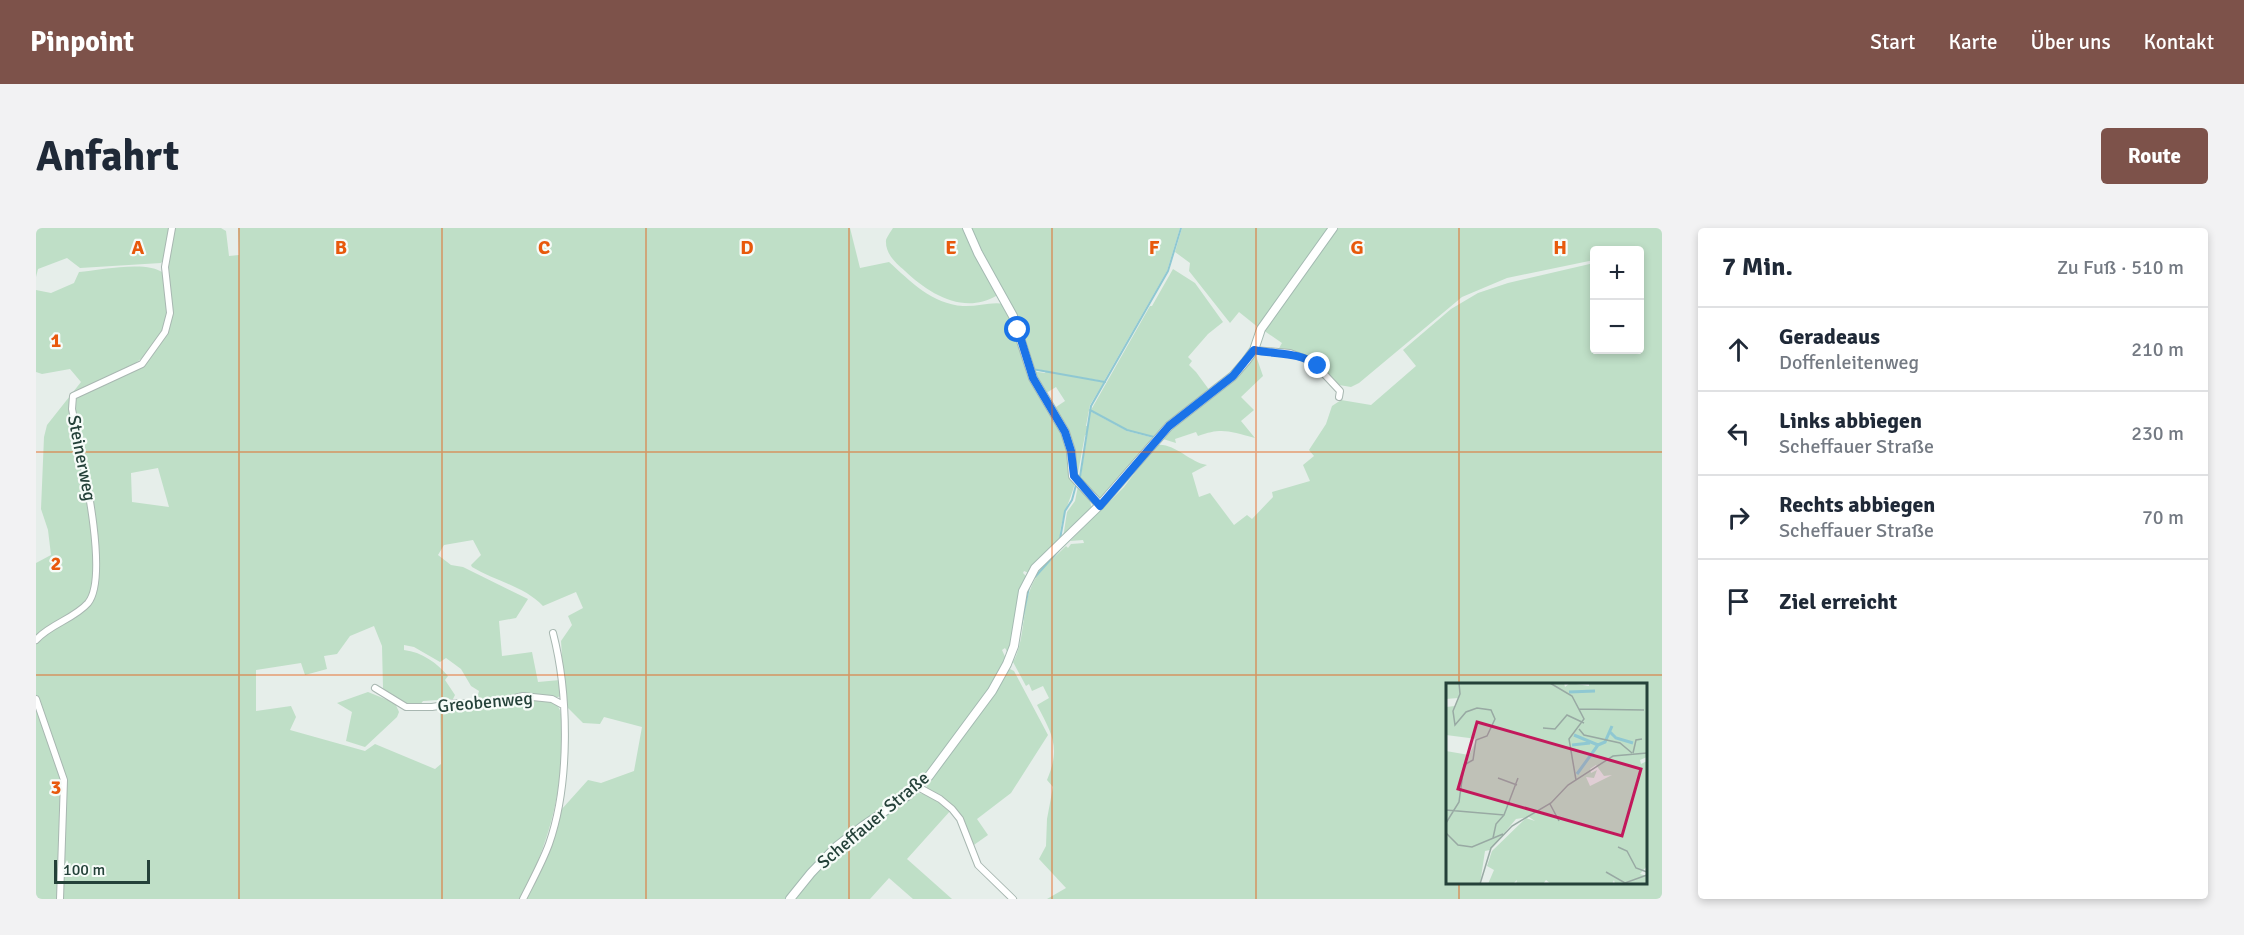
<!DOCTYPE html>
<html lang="de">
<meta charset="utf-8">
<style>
:root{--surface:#fff;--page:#f2f2f3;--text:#1f2937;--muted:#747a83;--line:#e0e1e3;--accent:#7d524a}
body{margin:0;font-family:Signika,sans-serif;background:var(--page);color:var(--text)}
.controls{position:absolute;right:18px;top:18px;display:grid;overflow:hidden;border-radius:6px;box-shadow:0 3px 9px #0003}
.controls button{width:54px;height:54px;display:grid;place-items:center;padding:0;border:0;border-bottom:2px solid var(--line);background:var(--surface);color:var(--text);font:30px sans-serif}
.scale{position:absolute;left:18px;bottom:15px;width:96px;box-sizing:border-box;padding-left:6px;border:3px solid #244139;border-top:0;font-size:16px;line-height:21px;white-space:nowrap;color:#244139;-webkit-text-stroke:4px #f6fbf8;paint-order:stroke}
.stop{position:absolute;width:18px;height:18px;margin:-14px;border:4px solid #1a73e8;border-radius:50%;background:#fff}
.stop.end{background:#1a73e8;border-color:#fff;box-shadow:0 2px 6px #0008}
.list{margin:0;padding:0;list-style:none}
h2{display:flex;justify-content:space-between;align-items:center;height:78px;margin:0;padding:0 24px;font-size:26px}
h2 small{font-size:20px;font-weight:400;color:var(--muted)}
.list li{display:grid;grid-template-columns:39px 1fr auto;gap:18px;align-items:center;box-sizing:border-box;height:84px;padding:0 24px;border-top:2px solid var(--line)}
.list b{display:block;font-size:22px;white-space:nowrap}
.list p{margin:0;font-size:20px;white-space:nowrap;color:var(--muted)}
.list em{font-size:20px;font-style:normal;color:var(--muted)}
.icon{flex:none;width:33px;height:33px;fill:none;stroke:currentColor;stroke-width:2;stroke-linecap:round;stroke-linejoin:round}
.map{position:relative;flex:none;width:1626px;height:671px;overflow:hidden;border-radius:6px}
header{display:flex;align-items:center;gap:36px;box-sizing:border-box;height:84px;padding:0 30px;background:var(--accent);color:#fff}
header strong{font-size:28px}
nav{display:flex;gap:33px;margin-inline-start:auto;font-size:21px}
.intro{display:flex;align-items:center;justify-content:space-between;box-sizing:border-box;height:144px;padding:0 36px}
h1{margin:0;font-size:42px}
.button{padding:15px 27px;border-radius:6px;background:var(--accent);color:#fff;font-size:21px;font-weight:700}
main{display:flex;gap:36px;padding:0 36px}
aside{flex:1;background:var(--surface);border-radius:6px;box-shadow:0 3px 9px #0003}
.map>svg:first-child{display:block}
.green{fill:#bfdfc7;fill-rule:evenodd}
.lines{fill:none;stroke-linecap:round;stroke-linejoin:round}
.stream{stroke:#8fc8d2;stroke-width:2}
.street-casing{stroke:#a8b7b1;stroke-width:8}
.secondary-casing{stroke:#a4bab2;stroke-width:10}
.street{stroke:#fff;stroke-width:6}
.secondary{stroke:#fff;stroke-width:8}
.route{stroke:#1a73e8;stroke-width:8}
.grid{fill:none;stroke:#e8590c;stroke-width:1.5;stroke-opacity:0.55}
.labels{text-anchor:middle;stroke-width:4.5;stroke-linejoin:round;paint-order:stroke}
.street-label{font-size:18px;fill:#244139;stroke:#f6fbf8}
.inset-river{fill:none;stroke:#8fc8d2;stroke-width:3}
.inset-road{fill:none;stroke:#98a9a3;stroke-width:1.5}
.view{fill:#c2185b;fill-opacity:0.15;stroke:#c2185b;stroke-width:3}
.inset-edge{fill:none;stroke:#244139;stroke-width:3}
.grid-label{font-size:20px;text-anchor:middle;font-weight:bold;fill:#e8590c;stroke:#f6fbf8;stroke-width:4.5;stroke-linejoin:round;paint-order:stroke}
</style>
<header>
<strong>Pinpoint</strong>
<nav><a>Start</a><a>Karte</a><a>Über uns</a><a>Kontakt</a></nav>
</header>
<div class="intro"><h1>Anfahrt</h1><a class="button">Route</a></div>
<main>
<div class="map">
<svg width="1626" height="671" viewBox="0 0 1626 671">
<rect width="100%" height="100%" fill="#e6eeea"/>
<!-- green -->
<path class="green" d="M0,0H133L128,31L125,35L44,40L31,30L2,41L0,49Z
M137,0H185L190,3L193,28L203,27L202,0H814L824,40L853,34C874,53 896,76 927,78C941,79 955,73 969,76C980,100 985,126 995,150C1004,172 1022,189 1030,210C1035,225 1031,242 1039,255C1034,274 1023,293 1024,313L1002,332L993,345L988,343L987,345L990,348C979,371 978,400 972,425L969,420L966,422L970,431L959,451L932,491L881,557L802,613L780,634L751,671H489L515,613L525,582L552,552L565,555L598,543L606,499L568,489L564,496L547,495L531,479L529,474L525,413L536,397L532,388L547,380L540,364L507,378C488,358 459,353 436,339L435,337L445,327L437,312L408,317L402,327L415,337L427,339L492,371L480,390L463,393L466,428L496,424L502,454L524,452L525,468C516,472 502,465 492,465C473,466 459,477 440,474L443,463L435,458L425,441L410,430L404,434L378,419L368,417V422C386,424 401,435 412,448L409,452L419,467L417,471L387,473L384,477C371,476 352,473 347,460L346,418L338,398L314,408L301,426L288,428L291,441L269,447L265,435L220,442V483L255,478L260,489L254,502L329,523L339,516L399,541L405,536L404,480C419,478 434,479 450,479C473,478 493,462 517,474C528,480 526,497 526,508C526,569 512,616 485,671H0V335L15,327L12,302L5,281L8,209L11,197L45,154L34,141L6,146L0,144V62L15,65L38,55L43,44C64,42 112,32 127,45C129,57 132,71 132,83C131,110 107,134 84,144L86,149L101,142L111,134L134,98L136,86L132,26ZM122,240L133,279L96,274L95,245Z
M857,0H929L961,66L960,68C927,87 892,65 869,43C860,35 849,26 850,12C851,9 855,3 857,0Z
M933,0H1144L1131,43L1068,153L1018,145L1068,154L1054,177L1050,198H1052L1054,183L1091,203L1118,210L1065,271H1062L1044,254L1051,207H1049L1041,250L1017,181L1029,173L1020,159L1007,167L996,143L1009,145L1010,143L996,140Z
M1146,0H1295C1269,32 1247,67 1223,100L1203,84L1194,95L1153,43L1154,35L1139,24Z
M1301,0H1626V671H1011L1030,660L1003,631L1010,618L1011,591L1017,559L1011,552C1025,519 1016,506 1001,477L1013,470L1007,458L996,463L993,456L990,458L977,434C990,411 985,381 996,357C1003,341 1018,330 1030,318L1032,320L1035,316L1048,315L1047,312L1034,313L1088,259L1120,217C1138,214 1153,234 1171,237L1156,245L1163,269L1174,265L1198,297L1211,287L1216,291L1237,269L1236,264L1274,253L1267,237L1278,228L1273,222L1290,196L1296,178L1305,172L1335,177L1380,138L1367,122L1415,81L1442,65L1472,55L1558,35V122H1604V22H1558V32L1471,50L1426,69L1323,155L1315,159L1303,157C1280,131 1275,130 1242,122L1246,115L1227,102ZM1412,457H1610V654H1412Z
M1137,41L1159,55L1187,94L1172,106L1152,129L1156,133L1153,137L1160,144L1174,163L1119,209L1092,202L1055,182L1114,78H1116Z
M1219,125L1227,148L1205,169L1218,182L1205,193L1219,210C1194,204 1187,199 1162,208L1160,204L1139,211L1140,215L1127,211V207Z
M1042,258L1053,269L1056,281L1027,310L1031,284L1039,273Z
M974,441L978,443L1012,507L975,565L941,591L952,607L935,619L925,590L892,563L890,556L971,442Z
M332,464L359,475L363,484L361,489L329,519L310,513L316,484L301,475Z
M880,565C893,564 905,575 915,582L871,631L916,671H877L853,650L834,671H757L779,645L814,610Z"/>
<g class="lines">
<!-- stream -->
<path class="stream" d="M996,141L1069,154
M1054,182L1091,202L1118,209
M1044,249L1055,178L1132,43L1145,0
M1024,311L1029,283L1036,272L1040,257
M999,349L1023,322
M985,398L993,359"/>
<!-- street casing -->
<g class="street-casing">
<path id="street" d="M1218,122L1254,125L1276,133L1304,163L1303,169
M0,412C14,396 38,391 52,375C75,347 43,217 36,181L37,168L106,136L129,104L134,85L129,39L136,0
M339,460L370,479H396L420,475L450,477L487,468L516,471L527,477
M0,471L28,552L24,671
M882,559L904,571L916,581L924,591L942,637L977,671
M487,671C496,653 506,635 513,616C534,556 533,467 517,405"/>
</g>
<!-- secondary casing -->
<g class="secondary-casing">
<path id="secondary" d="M931,0L942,25L977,88L997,150L1029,204L1035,223L1037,248L1064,277
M754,671L775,645L800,619L827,598L871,568L893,548L956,463L971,436L978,418L987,363L999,340L1064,277L1133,198L1197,148L1210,133L1218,122L1225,101L1297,0"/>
</g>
<!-- street -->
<use href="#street" class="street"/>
<!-- secondary -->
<use href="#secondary" class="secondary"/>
</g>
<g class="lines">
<!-- route -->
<path class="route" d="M982,102L997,150L1029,204L1035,223L1038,248L1064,278L1133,198L1197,148L1218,122C1241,127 1262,123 1282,138"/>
</g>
<!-- grid -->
<path class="grid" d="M203,0V671M406,0V671M610,0V671M813,0V671M1016,0V671M1220,0V671M1423,0V457M0,224H1626M0,447H1626M1423,654V671"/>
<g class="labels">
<!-- street labels -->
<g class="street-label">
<text transform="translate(46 230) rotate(79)" y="6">Steinerweg</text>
<text transform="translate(449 474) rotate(-5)" y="6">Greobenweg</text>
<text transform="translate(837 592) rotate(-40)" y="6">Scheffauer Straße</text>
</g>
</g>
<!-- overview -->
<g transform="translate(1410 455)">
<rect width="201" height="201" fill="#e6eeea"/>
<path d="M0,0H118L119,4L124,0L143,3V0H201V74L194,77L195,81L201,78V183L194,191L201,193V201H169L168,197L166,201H105L100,197L97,201H70L71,197L67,201H42L48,187L41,183L46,168L80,135L89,138L83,134L70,136L44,167L39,168L34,201H0V68L23,72L31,56L0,52V24L9,23L12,15L0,16ZM150,82L158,93L166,92L144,103L140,94L148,95L151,87L145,90L144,86Z" fill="#bfdfc7" fill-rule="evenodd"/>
<path class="inset-river" d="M123,9L149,8M164,49L170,55L187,60M128,52L152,62L159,59L166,43M126,62L144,60M131,91L152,62"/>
<path class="inset-road" d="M104,0L126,13L138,36L123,56L130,97M133,26L198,27M97,45L109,46L121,32L138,40M133,46L138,52L174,60L186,70M187,70L190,57L196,56M52,95L71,102M104,121L113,138M0,127L58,132L72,95M0,140L13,119L18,82L27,77L30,57L41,53L49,36L45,27L31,25L20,29L9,42L7,28L14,11L13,0M0,150L12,162L26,164L57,151M47,155L50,141L58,132M172,164L181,168L190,185L201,189M160,189L179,200L201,192M34,201L45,165L66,143L105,120L122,102L167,73L201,70"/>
<path class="view" d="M31,39L195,86L176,153L12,106Z"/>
<rect width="201" height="201" class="inset-edge"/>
</g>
<g class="grid-label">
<text x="102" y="26">A</text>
<text x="305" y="26">B</text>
<text x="508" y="26">C</text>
<text x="711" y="26">D</text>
<text x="915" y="26">E</text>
<text x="1118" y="26">F</text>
<text x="1321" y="26">G</text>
<text x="1524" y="26">H</text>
<text x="20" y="119">1</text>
<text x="20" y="342">2</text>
<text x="20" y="566">3</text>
</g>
</svg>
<div class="controls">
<button>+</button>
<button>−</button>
</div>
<div class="scale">100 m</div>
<div class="stop" style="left:982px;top:102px"></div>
<div class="stop end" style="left:1282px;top:138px"></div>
</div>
<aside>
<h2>7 Min.<small>Zu Fuß · 510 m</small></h2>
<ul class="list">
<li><svg class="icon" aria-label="ahead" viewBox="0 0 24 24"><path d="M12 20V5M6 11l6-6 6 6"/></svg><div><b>Geradeaus</b><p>Doffenleitenweg</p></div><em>210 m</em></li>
<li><svg class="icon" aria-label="left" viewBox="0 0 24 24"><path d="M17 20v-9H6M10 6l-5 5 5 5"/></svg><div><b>Links abbiegen</b><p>Scheffauer Straße</p></div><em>230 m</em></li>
<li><svg class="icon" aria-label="right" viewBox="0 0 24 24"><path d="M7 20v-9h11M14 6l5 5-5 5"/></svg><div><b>Rechts abbiegen</b><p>Scheffauer Straße</p></div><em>70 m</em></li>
<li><svg class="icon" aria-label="arrive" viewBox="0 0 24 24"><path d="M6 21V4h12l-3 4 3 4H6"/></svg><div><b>Ziel erreicht</b></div></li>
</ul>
</aside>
</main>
